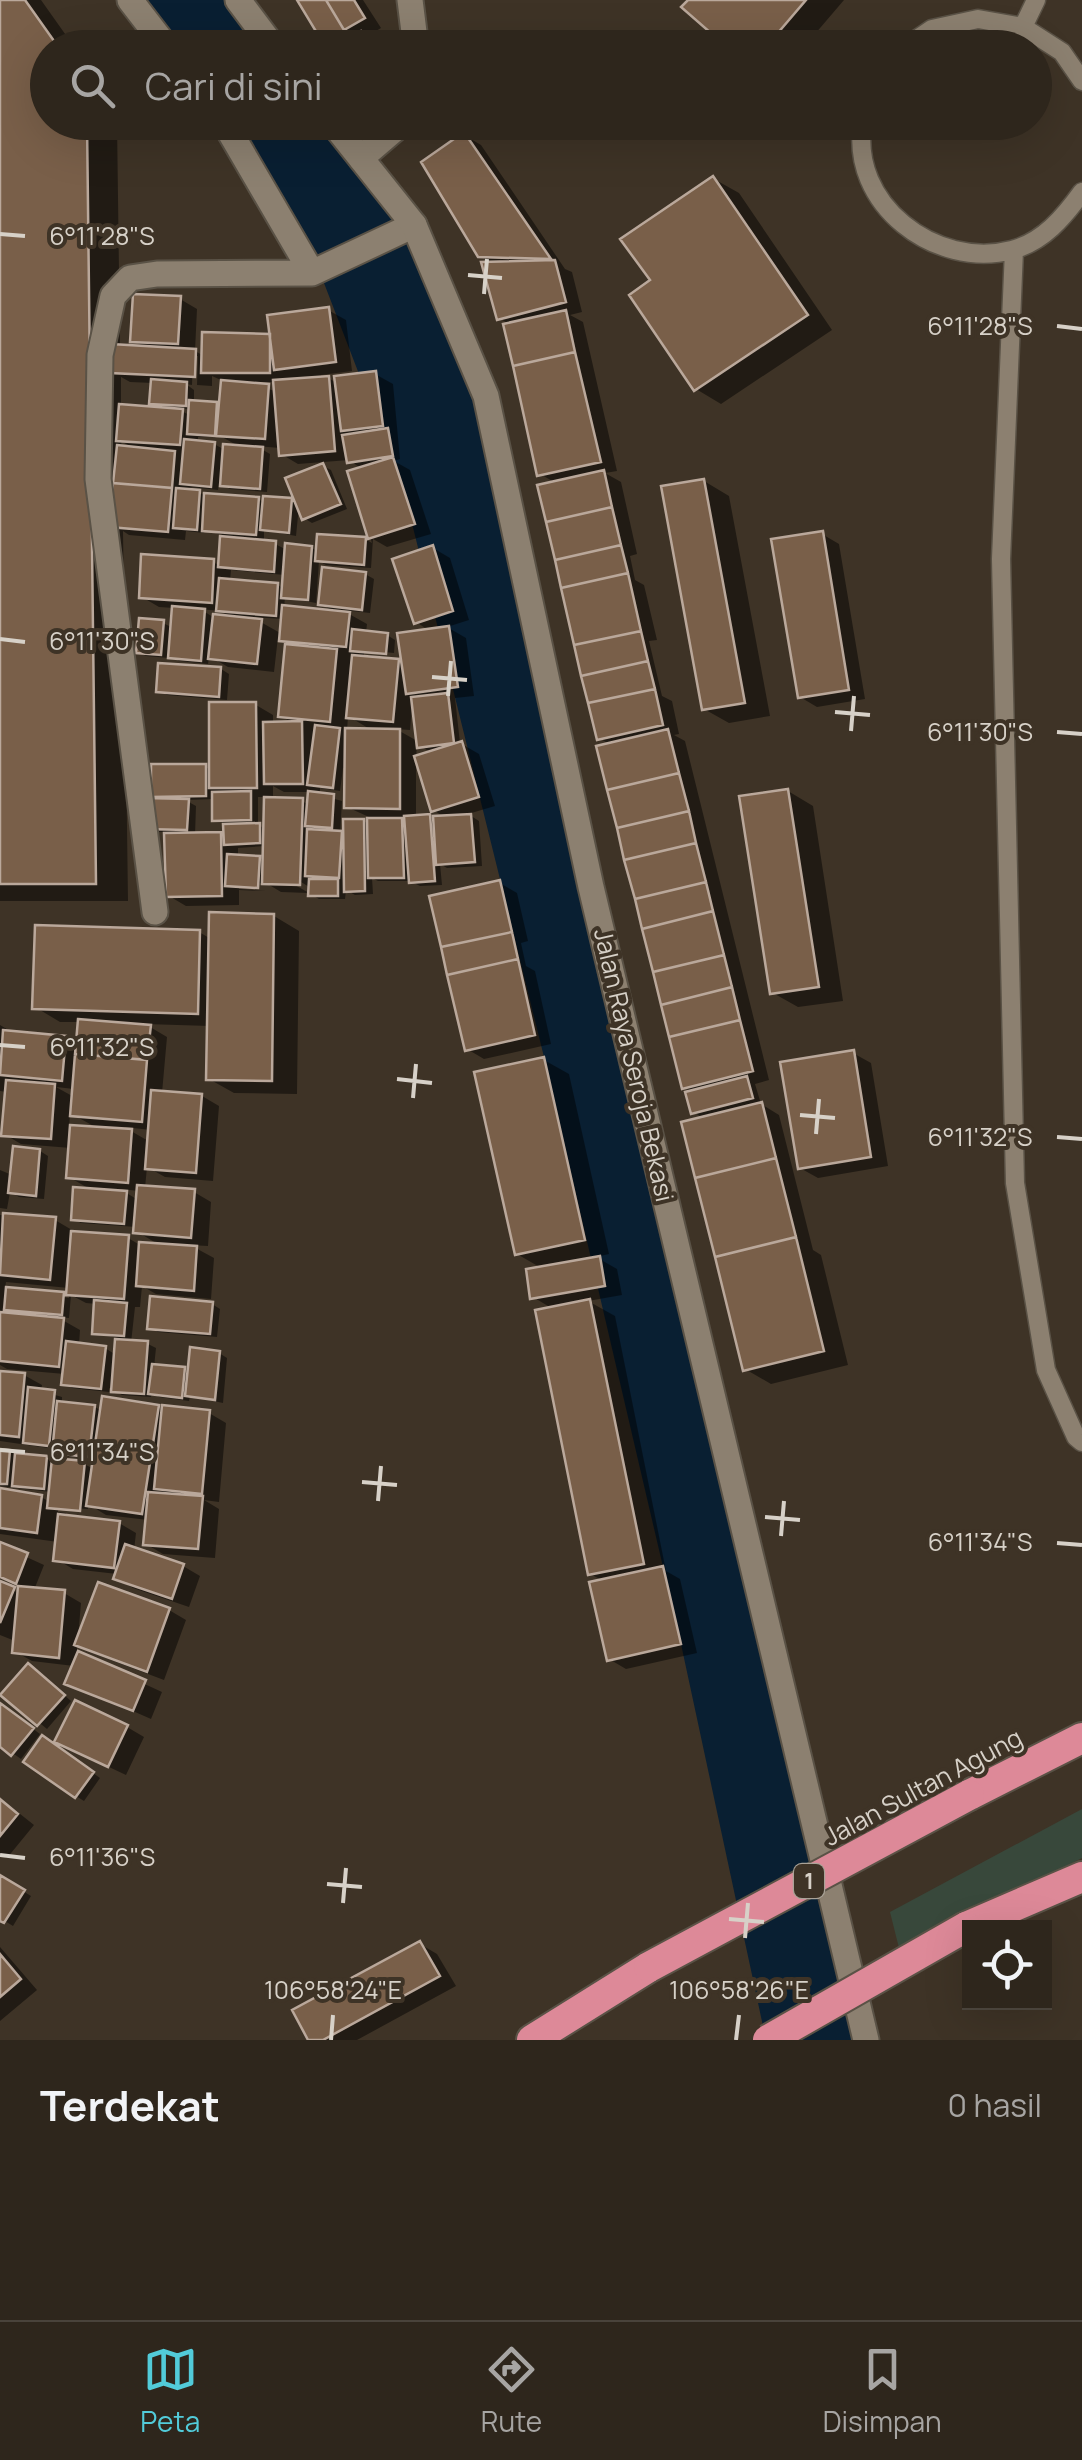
<!DOCTYPE html>
<html lang="id">
<meta charset="utf-8">
<style>
:root{--surface:#2e261c;--page:#3a3229;--text:#f1f3f6;--muted:#a7a5a3;--line:#49433b;--accent:#52cbd9}
body{margin:0;font-family:Manrope,sans-serif;background:var(--page);color:var(--text)}
.controls{position:absolute;right:30px;bottom:30px;display:grid;overflow:hidden;border-radius:0px;box-shadow:0 10px 40px #0002}
.controls button{width:90px;height:90px;display:grid;place-items:center;padding:0;border:0;border-bottom:2px solid var(--line);background:var(--surface);color:var(--text);font:50px sans-serif}
.list{margin:0;padding:0;list-style:none}
h2{display:flex;justify-content:space-between;align-items:center;height:130px;margin:0;padding:0 40px;font-size:42px}
h2 small{font-size:32px;font-weight:400;color:var(--muted)}
.icon{flex:none;width:55px;height:55px;fill:none;stroke:currentColor;stroke-width:2;stroke-linecap:round;stroke-linejoin:round}
.map{position:relative;flex:none;width:1082px;height:2040px;overflow:hidden}
.search{position:absolute;background:var(--surface);box-shadow:0 10px 40px #0002;left:30px;right:30px;top:30px;height:110px;display:flex;align-items:center;gap:25px;box-sizing:border-box;padding:0 35px;border-radius:55px;color:var(--muted);font-size:38px}
.sheet{height:280px;background:var(--surface)}
nav{display:flex;justify-content:space-around;align-items:center;box-sizing:border-box;height:140px;border-top:2px solid var(--line);background:var(--surface);font-size:28px;color:var(--muted)}
nav a{display:grid;justify-items:center;gap:5px}
nav .on{color:var(--accent)}
.map>svg:first-child{display:block}
.green{fill:#38483b}
.water{fill:#091f32}
.shadow{fill:#0007;fill-rule:evenodd}
.building{fill:#795f49;stroke:#baa89b;stroke-width:2.5}
.lines{fill:none;stroke-linecap:round;stroke-linejoin:round}
.lane-casing{stroke:#5a5246;stroke-width:21}
.street-casing{stroke:#5a5246;stroke-width:29}
.secondary-casing{stroke:#5a5246;stroke-width:29}
.highway-casing{stroke:#5a5246;stroke-width:34}
.lane{stroke:#8c8070;stroke-width:18}
.street{stroke:#8c8070;stroke-width:25}
.secondary{stroke:#8c8070;stroke-width:25}
.highway{stroke:#dd8998;stroke-width:30}
.highway-bridge-casing{stroke:#5a5246;stroke-width:34;stroke-linecap:butt}
.highway-bridge{stroke:#dd8998;stroke-width:30}
.ticks{fill:none;stroke:#d7d1c8;stroke-width:4}
.labels{text-anchor:middle;stroke-width:8;stroke-linejoin:round;paint-order:stroke}
.shield{fill:#3e3326;stroke:#a9a297;stroke-width:2.5}
.shield-label{font-size:22px;font-weight:bold;fill:#d7d1c8}
.street-label{font-size:25px;fill:#d7d1c8;stroke:#3e3326}
.ticks-label{font-size:25px;text-anchor:middle;fill:#d7d1c8;stroke:#3e3326;stroke-width:8;stroke-linejoin:round;paint-order:stroke}
</style>
<div class="map">
<svg width="1082" height="2040" viewBox="0 0 1082 2040">
<rect width="100%" height="100%" fill="#3e3326"/>
<!-- green -->
<path class="green" d="M1082,1809V1858L900,1952L890,1912Z"/>
<!-- water -->
<path class="water" d="M130,0H244L280,47H167Z
M225,123H337L414,225L486,396L865,2040H766L681,1644L544,1057L404,491L319,270Z"/>
<!-- shadow -->
<path class="shadow" d="M0,0H41L75,48H48V122H117L120,347L147,349L133,340L180,299L197,309L195,351L204,356L273,337L328,310L346,320L352,371L321,375L322,380L330,379L337,383L375,374L393,384L400,459L394,461L410,470L431,534L387,547L373,539L371,568L326,565L319,561L316,603L285,597L284,608L336,613L321,604L365,574L374,579L370,613L342,610L367,624L366,633L387,635L395,640L394,653L364,650V655L394,658L393,661L404,665L430,631L416,622L433,548L450,558L469,620L447,627L466,638L474,696L455,698L460,743L479,754L495,806L468,814L479,821L482,866L447,868L440,864L442,885L420,886L410,881H378L372,878L373,894L355,895L346,890L345,899H319L310,894L311,888L291,876L288,881L309,893L281,892L266,883L239,884V889L266,891L239,890V905L186,906L169,896L167,832H155L164,801L153,795L205,767L211,770L256,705L273,715V724H295L281,716L296,647L278,637L274,672L228,667L209,656L208,664L179,661L169,655V658L146,656L138,652L163,623L173,628L174,608L159,607L142,597L213,562L220,566L223,535L205,530L204,533L186,531L185,540L129,535L123,531L128,901H0ZM193,356H198L197,385L212,386V376L223,381L221,407L194,403V390L186,384L192,385ZM121,377L130,382L153,383L152,402L165,410L121,407ZM255,382H275L276,391L255,386ZM176,408L191,409V416ZM198,437H222L242,448L225,450L214,444L198,443ZM121,441L136,450L122,448ZM256,446L280,448L281,454L298,464L349,460L362,469L350,473L372,543L365,539L318,552L312,548L287,550L275,544L264,543V530L296,536L299,506L304,518L312,523L347,509L331,470L323,466L298,505L291,500L265,503L258,499L204,495L190,487L218,490L219,483L230,489L267,492L270,454ZM231,570L285,575L284,589L278,585L230,581ZM200,609L220,611L235,619L213,617ZM252,617L284,619L282,634ZM412,707L419,742L396,729L410,730ZM348,716L373,731H347ZM417,744L432,753L416,758ZM416,761L433,810L446,818L436,821L429,817L416,818ZM343,768H347V807L369,817V825L364,821L346,834H340L342,801L320,795V788L340,791ZM273,786L284,792H310L309,805L302,801L273,800ZM258,797H267L266,829L258,825ZM214,799L215,819L225,824L226,838L220,834L195,835L196,806L185,800ZM265,846V862L238,857V848Z
M300,0H363L381,28L366,37L376,48H337L325,41Z
M691,0H844L803,48H732Z
M464,135L481,145L565,269L572,272L582,312L570,315L583,322L617,471L605,473L621,482L637,554L630,556L635,580L644,585L657,640L649,641L662,696L672,701L679,734L674,735L685,741L769,1080L755,1084L761,1104L779,1115L813,1250L821,1255L848,1365L771,1384L745,1369L705,1119L693,1112V1093L684,1087L611,745L599,738L556,483L540,474L511,325L499,318L494,264L480,256Z
M714,179L739,193L832,330L721,404L696,389L653,281Z
M704,481L729,496L770,716L729,723L704,709Z
M822,534L839,544L865,699L817,707L800,697Z
M221,669L229,674L227,700L167,695L159,691Z
M788,791L813,806L843,1001L798,1007L773,993Z
M500,883L517,893L528,941L521,943L526,966L535,971L551,1044L484,1059L467,1049Z
M274,916L299,931L297,1094L234,1093L209,1079L210,1026L145,1024L167,1037L162,1093L202,1096L219,1106L213,1181L165,1177L147,1167L145,1188L194,1192L211,1202L208,1246L190,1245L214,1258L211,1299L156,1294L142,1286L140,1307H135L131,1343L148,1344L156,1348L154,1367L190,1373L219,1353L227,1358L223,1403L190,1396L189,1401L159,1397L152,1393L151,1397L122,1395L109,1388V1392L72,1388L64,1384L65,1374L7,1369L0,1365V1215L55,1220L72,1230V1234L128,1238L140,1245L161,1246L136,1231V1227L81,1223L73,1219L93,1191L69,1177L71,1148L21,1144L4,1134L7,1092L0,1091V1025L15,1034L66,1039L78,1046L80,1022H60L35,1007L199,932L211,939ZM56,1087L74,1089V1097ZM70,1113L99,1129L69,1128ZM124,1127L151,1130L150,1142ZM120,1189L139,1191L138,1200ZM6,1282L69,1288V1298L5,1289ZM71,1295L86,1303L97,1304L95,1332L118,1338L116,1355L105,1348L79,1345L80,1330L57,1317L69,1318ZM3,1306L20,1316L2,1314Z
M853,1053L871,1063L888,1166L818,1178L800,1168Z
M544,1060L569,1074L609,1254L596,1257L617,1269L622,1295L588,1301L615,1316L666,1571L680,1579L697,1653L626,1669L609,1659L604,1581L590,1574L553,1309L533,1297L543,1269L517,1254Z
M40,1151L48,1156L44,1199L19,1197L10,1192L7,1209L0,1208V1170L12,1175Z
M212,1304L220,1309L217,1337L158,1332L150,1328Z
M0,1373L24,1375L42,1385L41,1391L62,1397V1404L95,1407L102,1411L158,1407L164,1411L209,1413L226,1423L219,1502L204,1500L219,1509L215,1558L163,1554L146,1544L148,1520L106,1515L88,1504V1509L58,1507V1512L66,1513L65,1517L119,1523L136,1533L134,1550L183,1566L200,1576L189,1607L133,1588L116,1578L117,1574L73,1569L56,1559L58,1542L0,1534V1491L41,1497L50,1502L51,1492L0,1486V1451L46,1458L54,1463L84,1464L94,1469L95,1459L63,1456L55,1449L0,1441Z
M0,1545L44,1565L34,1590L64,1593L81,1603L78,1638L169,1610L186,1620L164,1680L95,1654L77,1644V1653L162,1692L151,1719L67,1682L74,1666L32,1661L14,1651L15,1641L0,1635V1584L19,1593L20,1586L0,1578Z
M36,1671L71,1701L47,1729L4,1694Z
M0,1704L40,1734L21,1759L0,1744Z
M127,1727L144,1737L126,1775L75,1751Z
M51,1743L100,1778L84,1801L76,1796Z
M0,1798L34,1825L7,1858L0,1854Z
M0,1877L31,1896L13,1926L0,1918Z
M420,1944L437,1954L456,1986L357,2040H311Z
M0,1947L37,1990L0,2021Z"/>
<!-- building -->
<path class="building" d="M0,0H25L59,48H48V122H87L96,884H0Z
M297,0H326L344,30L323,43Z
M326,0H354L365,18L344,30Z
M688,0H806L765,48H728L681,7Z
M361,31L373,48H339Z
M464,132L551,259L478,257L421,162Z
M713,176L808,315L694,391L629,295L650,280L620,239Z
M555,260L566,302L497,320L481,262Z
M133,294L181,296L178,344L130,342Z
M329,307L336,362L274,370L267,315Z
M566,310L575,352L513,366L503,324Z
M202,332L270,334V373H201Z
M111,344L196,349L195,377L110,373Z
M575,352L601,462L537,476L513,366Z
M376,371L383,426L341,431L334,376Z
M329,376L335,451L279,456L273,380Z
M151,379L187,382L186,406L149,404Z
M221,380L269,384L265,439L216,436Z
M189,400L217,402L215,436L187,434Z
M119,404L183,409L180,445L116,441Z
M388,428L393,456L347,463L342,435Z
M184,439L215,442L211,487L180,484Z
M223,444L263,447L260,489L220,486Z
M117,445L175,451L172,488L113,483Z
M393,457L415,524L368,539L347,471Z
M323,463L341,504L302,520L285,478Z
M604,470L612,507L546,522L537,485Z
M704,479L745,703L702,710L661,486Z
M113,483L172,488L168,532L109,527Z
M176,488L200,490L197,530L173,528Z
M204,493L259,497L256,535L202,531Z
M263,496L292,498L289,533L260,530Z
M612,507L621,545L555,560L546,522Z
M823,531L849,690L798,698L771,539Z
M317,534L366,537L364,565L315,561Z
M220,536L276,541L274,572L218,567Z
M285,543L312,546L308,600L281,598Z
M433,545L453,611L414,624L392,559Z
M621,545L628,573L561,588L555,560Z
M141,554L214,559L212,603L139,598Z
M322,567L366,572L362,610L318,605Z
M628,573L641,631L574,645L561,588Z
M219,578L278,583L276,616L216,611Z
M282,605L350,612L346,647L279,641Z
M172,606L205,609L201,661L168,658Z
M213,614L262,619L257,664L208,659Z
M139,618L164,620L161,655L136,653Z
M449,626L458,687L406,694L397,633Z
M352,629L388,633L386,654L350,651Z
M641,631L648,661L581,676L574,645Z
M285,644L337,649L330,722L278,717Z
M352,655L399,659L393,722L346,718Z
M648,661L655,689L588,703L581,676Z
M158,663L221,667L219,697L156,692Z
M655,689L663,725L597,740L588,703Z
M448,693L454,743L417,748L411,697Z
M209,702H256L257,788H209Z
M302,721L303,784H264L263,722Z
M315,725L340,728L333,788L307,785Z
M345,728L400,729V809L344,808Z
M668,729L679,773L607,790L596,746Z
M462,741L479,797L431,812L414,756Z
M151,764H206V796L151,797Z
M679,773L689,811L617,828L607,790Z
M788,789L819,987L770,994L739,796Z
M251,791V820L212,821V792Z
M308,791L334,794L332,828L305,826Z
M264,797L303,798L300,885L262,884Z
M145,798L189,799L187,830L144,829Z
M689,811L696,843L624,860L617,828Z
M430,814L435,881L409,883L404,816Z
M471,814L475,862L436,865L433,816Z
M367,818H402L404,878H368Z
M343,819H364L365,891L344,892Z
M260,823V843L224,845L223,824Z
M307,829L342,831L339,878L305,876Z
M221,832L222,896L166,897L164,833Z
M696,843L706,882L635,899L624,860Z
M227,854L260,856L258,888L225,886Z
M309,879H338V896H308Z
M500,880L512,932L441,947L429,896Z
M706,882L713,911L642,929L635,899Z
M713,911L724,955L653,972L642,929Z
M209,912L274,914L272,1081L206,1080Z
M35,925L200,930L198,1014L32,1009Z
M512,932L518,959L447,975L441,947Z
M724,955L732,987L661,1005L653,972Z
M518,959L535,1035L465,1051L447,975Z
M732,987L740,1020L669,1037L661,1005Z
M78,1019L151,1025L147,1060L75,1054Z
M740,1020L753,1071L682,1089L669,1037Z
M3,1030L66,1036L62,1081L0,1075Z
M854,1050L871,1157L798,1169L780,1062Z
M75,1054L147,1060L142,1122L70,1116Z
M544,1057L585,1240L515,1255L474,1072Z
M747,1076L753,1098L691,1114L685,1092Z
M6,1080L55,1084L51,1139L1,1136Z
M151,1090L202,1094L196,1173L145,1169Z
M762,1102L776,1158L695,1178L681,1122Z
M70,1125L132,1129L128,1183L66,1178Z
M13,1146L40,1149L36,1196L8,1193Z
M776,1158L796,1237L715,1257L695,1178Z
M137,1185L195,1189L191,1238L133,1233Z
M73,1187L127,1191L124,1224L71,1220Z
M3,1213L56,1217L50,1280L0,1275Z
M71,1231L129,1235L124,1299L66,1295Z
M796,1237L824,1351L743,1371L715,1257Z
M139,1242L197,1246L194,1291L136,1286Z
M600,1256L605,1286L530,1299L526,1269Z
M6,1287L64,1292L62,1315L4,1310Z
M150,1296L213,1302L210,1334L147,1329Z
M590,1299L644,1564L588,1575L535,1310Z
M94,1300L127,1303L124,1336L92,1334Z
M0,1312L64,1318L59,1367L0,1361Z
M115,1339L148,1341L144,1394L111,1392Z
M66,1341L106,1346L101,1389L61,1385Z
M190,1347L220,1351L215,1400L185,1396Z
M152,1364L185,1367L182,1398L148,1394Z
M0,1371L25,1373L19,1437L0,1435Z
M28,1387L55,1390L49,1446L23,1443Z
M102,1396L159,1405L142,1514L86,1506Z
M57,1401L95,1405L89,1457L52,1453Z
M162,1405L210,1410L202,1494L154,1489Z
M0,1449L10,1450L7,1484H0Z
M15,1453L47,1456L44,1489L12,1486Z
M52,1458L85,1461L80,1511L47,1508Z
M0,1488L42,1495L37,1533L0,1528Z
M148,1492L203,1496L198,1549L143,1545Z
M58,1514L120,1521L114,1568L53,1561Z
M0,1542L28,1553L16,1584L0,1577Z
M125,1544L184,1564L172,1599L113,1579Z
M663,1566L681,1644L607,1661L589,1582Z
M0,1581L15,1587L0,1623Z
M98,1582L170,1608L147,1672L74,1645Z
M18,1586L65,1590L59,1658L12,1653Z
M78,1651L146,1680L133,1711L64,1684Z
M28,1663L65,1695L37,1726L0,1695Z
M75,1700L128,1725L108,1767L54,1742Z
M0,1703L34,1728L11,1756L0,1747Z
M42,1735L94,1772L75,1798L23,1762Z
M0,1799L18,1814L0,1836Z
M0,1875L25,1890L4,1923L0,1921Z
M420,1941L440,1976L323,2040H308L292,2010Z
M0,1954L21,1979L0,1997Z"/>
<g class="lines">
<!-- lane casing -->
<g class="lane-casing">
<path id="lane" d="M1023,27L1036,0
M904,48L932,29L978,19L1023,27L1062,52L1082,81
M863,122C848,204 936,270 1012,250C1043,242 1064,217 1082,192
M1014,250L1001,559L1015,1183L1046,1370L1076,1437L1082,1442"/>
</g>
<!-- street casing -->
<g class="street-casing">
<path id="street" d="M130,0L167,48
M410,0L416,48
M224,122L312,273
M361,158L403,122
M155,912L98,479L100,355L113,296L130,278L157,274L312,273L414,225"/>
</g>
<!-- secondary casing -->
<g class="secondary-casing">
<path id="secondary" d="M238,0L274,48
M332,122L414,225L486,396L591,887L866,2040"/>
</g>
<!-- highway casing -->
<g class="highway-casing">
<path id="highway" d="M969,1795L1082,1738
M966,1927L1082,1877
M532,2040L649,1967"/>
</g>
<!-- lane -->
<use href="#lane" class="lane"/>
<!-- street -->
<use href="#street" class="street"/>
<!-- secondary -->
<use href="#secondary" class="secondary"/>
<!-- highway -->
<use href="#highway" class="highway"/>
<!-- highway-bridge casing -->
<g class="highway-bridge-casing">
<path id="highway-bridge" d="M649,1967L969,1795
M768,2040L966,1927"/>
</g>
<!-- highway-bridge -->
<use href="#highway-bridge" class="highway-bridge"/>
</g>
<!-- ticks -->
<path class="ticks" d="M0,234L25,236M468,275L502,278M484,294L487,259M1057,326L1082,329M0,639L25,642M432,677L467,680M448,696L451,661M835,712L870,715M851,731L854,696M1057,732L1082,734M0,1045L25,1047M397,1079L432,1083M413,1098L416,1064M800,1115L835,1118M816,1134L819,1099M1057,1137L1082,1139M0,1450L25,1452M362,1482L397,1485M378,1501L381,1466M765,1517L800,1520M781,1536L784,1501M1057,1543L1082,1545M0,1855L25,1858M327,1884L362,1887M343,1903L346,1868M729,1919L764,1922M745,1938L748,1903M331,2040L333,2015M736,2040L739,2015"/>
<g class="labels">
<!-- shield labels -->
<rect class="shield" x="794" y="1864" width="30" height="34" rx="8"/>
<g class="shield-label">
<text x="809" y="1889">1</text>
</g>
<!-- street labels -->
<g class="street-label">
<text transform="translate(634 1065) rotate(77)" y="9">Jalan Raya Seroja Bekasi</text>
<text transform="translate(923 1787) rotate(-28)" y="9">Jalan Sultan Agung</text>
</g>
</g>
<g class="ticks-label">
<text x="102" y="245">6°11'28"S</text>
<text x="980" y="335">6°11'28"S</text>
<text x="102" y="650">6°11'30"S</text>
<text x="980" y="741">6°11'30"S</text>
<text x="102" y="1056">6°11'32"S</text>
<text x="980" y="1146">6°11'32"S</text>
<text x="102" y="1461">6°11'34"S</text>
<text x="980" y="1551">6°11'34"S</text>
<text x="102" y="1866">6°11'36"S</text>
<text x="333" y="1999">106°58'24"E</text>
<text x="739" y="1999">106°58'26"E</text>
</g>
</svg>
<div class="controls">
<button><svg class="icon" aria-label="locate" viewBox="0 0 24 24"><circle cx="12" cy="12" r="6"/><path d="M12 2v4M12 18v4M2 12h4M18 12h4"/></svg></button>
</div>
<div class="search"><svg class="icon" aria-label="search" viewBox="0 0 24 24"><circle cx="10" cy="10" r="6"/><path d="M15 15l6 6"/></svg>Cari di sini</div>
</div>
<section class="sheet">
<h2>Terdekat<small>0 hasil</small></h2>
<ul class="list">
</ul>
</section>
<nav>
<a class="on"><svg class="icon" aria-label="map" viewBox="0 0 24 24"><path d="M3 6l6-2 6 2 6-2v14l-6 2-6-2-6 2zM9 4v14M15 6v14"/></svg>Peta</a>
<a><svg class="icon" aria-label="directions" viewBox="0 0 24 24"><path d="M12 3l9 9-9 9-9-9zM9 14v-3h6M13 9l2 2-2 2"/></svg>Rute</a>
<a><svg class="icon" aria-label="saved" viewBox="0 0 24 24"><path d="M7 4h10v16l-5-4-5 4z"/></svg>Disimpan</a>
</nav>
